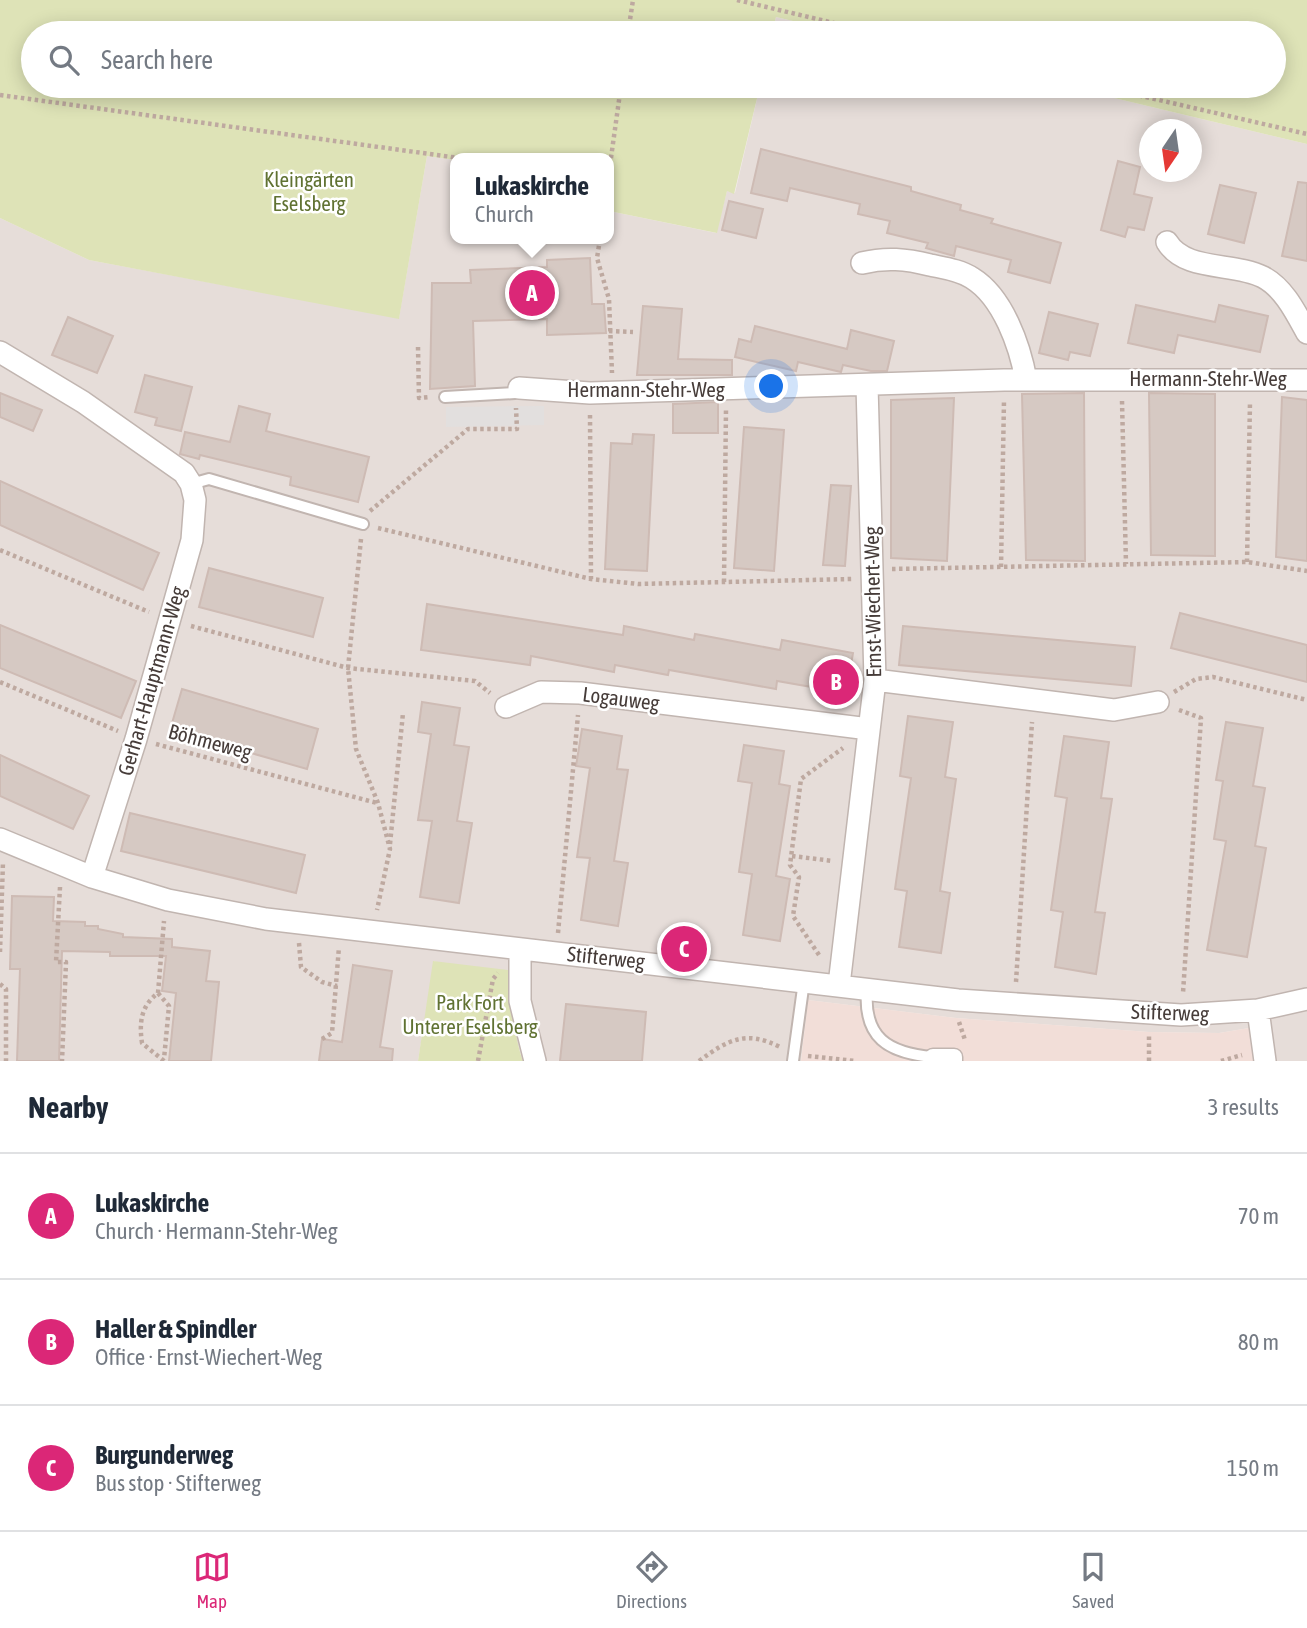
<!DOCTYPE html>
<meta charset="utf-8">
<style>
:root{--surface:#fff;--page:#f6f6f7;--text:#1f2937;--muted:#747a83;--line:#e0e1e3;--accent:#db2777}
body{margin:0;font-family:"Asap Condensed",sans-serif;background:var(--page);color:var(--text)}
.compass{position:absolute;left:1139px;top:119px;width:63px;height:63px;border-radius:50%;background:var(--surface);box-shadow:0 4px 18px #0003;rotate:193deg}
.you{position:absolute;left:772px;top:387px;width:24px;height:24px;margin:-18px;border:5px solid #fff;border-radius:50%;background:#1a73e8;box-shadow:0 0 0 10px #1a73e833}
.badge{display:grid;place-items:center;width:46px;height:46px;border-radius:50%;background:var(--accent);color:#fff;font-size:23px;font-weight:700}
.pin{position:absolute;translate:-50% -50%;border:4px solid #fff;box-shadow:0 2px 7px #0006}
.popup{position:absolute;left:450px;top:153px;width:164px;height:91px;box-sizing:border-box;display:grid;place-content:center;border-radius:14px;background:var(--surface);filter:drop-shadow(0 2px 5px #0005);font-size:23px;white-space:nowrap;color:var(--muted)}
.popup b{font-size:26px;color:var(--text)}
.popup::after{content:'';position:absolute;left:50%;top:100%;margin-left:-14px;border:14px solid transparent;border-top-color:var(--surface)}
.list{margin:0;padding:0;list-style:none}
h2{display:flex;justify-content:space-between;align-items:center;height:91px;margin:0;padding:0 28px;font-size:30px}
h2 small{font-size:23px;font-weight:400;color:var(--muted)}
.list li{display:grid;grid-template-columns:46px 1fr auto;gap:21px;align-items:center;box-sizing:border-box;height:126px;padding:0 28px;border-top:2px solid var(--line)}
.list b{display:block;font-size:26px;white-space:nowrap}
.list p{margin:0;font-size:23px;white-space:nowrap;color:var(--muted)}
.list em{font-size:23px;font-style:normal;color:var(--muted)}
.icon{flex:none;width:38px;height:38px;fill:none;stroke:currentColor;stroke-width:2;stroke-linecap:round;stroke-linejoin:round}
.map{position:relative;flex:none;width:1307px;height:1061px;overflow:hidden}
.search{position:absolute;background:var(--surface);box-shadow:0 4px 18px #0003;left:21px;right:21px;top:21px;height:77px;display:flex;align-items:center;gap:18px;box-sizing:border-box;padding:0 24px;border-radius:38px;color:var(--muted);font-size:26px}
.sheet{height:469px;background:var(--surface)}
nav{display:flex;justify-content:space-around;align-items:center;box-sizing:border-box;height:98px;border-top:2px solid var(--line);background:var(--surface);font-size:19px;color:var(--muted)}
nav a{display:grid;justify-items:center;gap:4px}
nav .on{color:var(--accent)}
.map>svg:first-child{display:block}
.residential{fill:#e6ddd9;fill-rule:evenodd}
.commercial{fill:#f2ded8}
.green{fill:#dee3b7}
.parking{fill:#e2dfde}
.building{fill:#d6c9c3;stroke:#cebbb4;stroke-width:2}
.lines{fill:none;stroke-linecap:round;stroke-linejoin:round}
.service-casing{stroke:#c1b5b0;stroke-width:14}
.pedestrian-casing{stroke:#c1b5b0;stroke-width:19}
.minor-casing{stroke:#c1b5b0;stroke-width:24}
.path{stroke:#bea9a0;stroke-width:4.5;stroke-dasharray:3.5 3.5;stroke-linecap:butt}
.service{stroke:#fff;stroke-width:10}
.pedestrian{stroke:#fff;stroke-width:16}
.minor{stroke:#fff;stroke-width:21}
.labels{text-anchor:middle;stroke-width:5;stroke-linejoin:round;paint-order:stroke}
.park-label{font-size:21px;fill:#607232;stroke:#fff}
.street-label{font-size:21px;fill:#463c39;stroke:#fff}
</style>
<div class="map">
<svg width="1307" height="1061" viewBox="0 0 1307 1061">
<rect width="100%" height="100%" fill="#f3edea"/>
<!-- residential -->
<path class="residential" d="M776,17L844,33H772Z
M760,86H1064L1307,144V1061H1253L1249,1028L1219,1033L1149,1032L956,1018L808,1000L801,1061H523L516,1040L513,1001L434,961L418,1061H0V218L89,260L399,318L427,156L455,160V239H609V211L716,233L727,191L735,193ZM1150,130H1192V172H1150Z"/>
<!-- commercial -->
<path class="commercial" d="M808,1000L956,1018L1149,1032L1219,1033L1249,1028L1253,1061H801Z"/>
<!-- green -->
<path class="green" d="M0,0H1307V144L1064,86H1274V33H844L776,17L772,33H33V86H760L734,194L727,191L717,233L609,211L614,185L609,184V158L455,160L427,156L399,319L89,260L0,218Z
M433,961L516,971C513,1002 512,1031 523,1061H418Z"/>
<!-- parking -->
<path class="parking" d="M544,406V425L446,427V407Z"/>
<!-- building -->
<path class="building" d="M761,149L911,187V191L961,205L960,210L993,219L991,223L1061,243L1050,283L1008,272L1011,260L956,246L954,256L926,248L928,243L887,233L890,221L858,214L860,204L790,188L787,201L751,193Z
M1118,161L1140,167L1134,194L1152,198L1144,230L1128,227L1125,237L1101,230Z
M1298,182L1307,183V261L1282,256Z
M1220,185L1256,193L1244,243L1208,234Z
M729,201L763,209L756,238L722,230Z
M590,258L592,304H604L606,333L547,335V319L473,321L475,386L430,389L432,283H471L470,270L547,267V260Z
M1136,305L1215,322L1219,305L1268,316L1260,352L1178,335L1174,353L1128,343Z
M643,306L682,309L678,359L732,360V375H637Z
M1049,312L1098,324L1090,356L1070,352L1068,360L1039,353Z
M68,317L113,336L97,373L52,355Z
M755,326L847,349L851,330L894,341L887,371H871L843,365L841,372L798,362L796,371L735,357L739,339L751,342Z
M145,375L192,387L181,431L155,425L157,418L135,412Z
M0,393L42,410L33,431L0,417Z
M1084,393L1085,561L1026,560L1022,394Z
M1149,393L1215,394V556L1151,555Z
M1282,397L1307,400V561L1276,557Z
M954,398L947,561L891,558V400Z
M718,402V433H673V404Z
M239,406L270,414L266,431L369,457L358,502L290,485L291,477L200,455L199,459L180,454L185,432L230,442Z
M744,427L784,430L774,571L734,568Z
M633,434L654,435L647,571L605,569L611,443L632,444Z
M0,481L159,553L143,590L0,525Z
M831,485L851,486L845,566L823,565Z
M209,568L323,598L313,637L199,607Z
M427,604L623,635L624,626L694,640L695,634L780,650L782,640L853,653L846,693L777,681L776,689L669,670L668,675L615,665L614,672L531,656L530,665L421,650Z
M1180,613L1307,645V682L1171,648Z
M0,625L136,681L121,718L0,668Z
M903,626L1135,647L1131,686L899,665Z
M182,689L318,729L307,769L170,730Z
M422,702L460,708L454,745L469,747L457,821L472,823L459,903L420,897L432,821L418,820L431,734L418,732Z
M908,716L953,722L945,777L956,779L940,891L950,893L941,953L899,947L907,891L895,889L911,778L900,776Z
M1226,722L1263,728L1253,786L1265,788L1255,846L1266,848L1247,957L1207,950L1226,841L1214,839L1223,781L1216,780Z
M582,729L622,736L617,769L628,770L614,861L628,863L618,926L581,920L590,858L577,857L590,768L576,766Z
M1064,736L1109,742L1101,798L1112,799L1095,912L1105,913L1096,974L1055,967L1063,912L1051,910L1067,798L1055,796Z
M744,745L784,751L779,784L790,786L776,876L790,879L780,941L743,935L752,874L739,872L752,783L738,781Z
M0,755L89,796L73,829L0,796Z
M130,813L305,855L296,893L121,851Z
M12,896L54,897L53,921L85,922V926H98V929L123,934V937L172,939V947L210,951L206,981L219,982L211,1061H169L176,993L162,991L166,956H110V952L62,951L59,1061H17L20,969H10Z
M353,965L392,971L380,1047L393,1049L392,1061H319L322,1039L342,1042Z
M566,1004L646,1012L642,1061H560Z"/>
<g class="lines">
<!-- service casing -->
<g class="service-casing">
<path id="service" d="M445,397L515,393L519,388
M191,484L209,479L363,524
M867,989C863,1038 888,1053 933,1057
M793,1061L804,981"/>
</g>
<!-- pedestrian casing -->
<g class="pedestrian-casing">
<path id="pedestrian" d="M933,1057H954V1061"/>
</g>
<!-- minor casing -->
<g class="minor-casing">
<path id="minor" d="M1167,242C1185,272 1234,262 1263,277C1284,288 1296,313 1307,333
M862,263C886,257 906,259 930,265C944,268 960,270 972,278C1003,297 1020,346 1026,380
M0,352L83,402L184,473L191,484L195,500L192,540L136,739L92,877
M519,388L590,393L1004,380H1307
M875,680L1114,710L1158,702
M506,707L541,692L580,693L869,729
M0,839L92,877L168,900L266,919L958,1000L1181,1015L1258,1010L1307,999
M520,949V1001L535,1061
M839,985L875,680L867,385
M1258,1010L1265,1061"/>
</g>
<!-- path -->
<path class="path" d="M737,0L876,33
M628,33L633,0
M1098,86L1307,134
M0,95L459,158
M609,172L621,86
M600,239L597,258L609,299L612,373
M609,331L633,332
M418,347L419,398L430,397
M1122,401L1126,564
M590,415L591,579
M370,511L468,429H517L516,408
M378,528L591,579L638,584L853,579
M361,539L348,668L356,749L378,803L390,849L377,910
M0,550L149,612
M1247,562L1250,402
M1001,567L1004,400
M892,569L1247,562L1307,571
M724,582L726,409
M191,626L348,668L475,681L490,693
M0,682L118,731
M1174,692L1196,679L1213,677L1307,700
M1179,710L1201,718L1183,993
M156,744L377,803
M390,844L403,713
M792,856L833,861
M60,887L56,962H66L62,1061
M558,933L578,715
M299,943L301,967L322,982L337,986
M0,952L3,862
M819,955L793,916L799,877L790,865L801,779L843,748
M1016,982L1032,722
M0,984L6,989V1061
M158,993L169,1006L164,1059
M959,1022L965,1040
M322,1039L332,1033L339,947
M808,1056L855,1061
M164,1061L142,1043C139,1022 141,1006 158,993L164,921
M478,1061L493,979L498,973
M699,1061C729,1039 746,1030 780,1047
M1149,1061V1034
M1221,1061L1242,1055"/>
<!-- service -->
<use href="#service" class="service"/>
<!-- pedestrian -->
<use href="#pedestrian" class="pedestrian"/>
<!-- minor -->
<use href="#minor" class="minor"/>
</g>
<g class="labels">
<!-- park labels -->
<g class="park-label">
<text x="309" y="187">Kleingärten<tspan x="309" dy="24">Eselsberg</tspan></text>
<text x="470" y="1010">Park Fort<tspan x="470" dy="24">Unterer Eselsberg</tspan></text>
</g>
<!-- street labels -->
<g class="street-label">
<text x="1208" y="386">Hermann-Stehr-Weg</text>
<text x="646" y="397">Hermann-Stehr-Weg</text>
<text transform="translate(873 602) rotate(-91)" y="7">Ernst-Wiechert-Weg</text>
<text transform="translate(152 681) rotate(-74)" y="7">Gerhart-Hauptmann-Weg</text>
<text transform="translate(621 699) rotate(7)" y="7">Logauweg</text>
<text transform="translate(210 742) rotate(15)" y="7">Böhmeweg</text>
<text transform="translate(606 958) rotate(6)" y="7">Stifterweg</text>
<text transform="translate(1170 1013) rotate(2)" y="7">Stifterweg</text>
</g>
</g>
</svg>
<svg class="compass" viewBox="-18 -18 36 36"><path d="M0-13l5 13h-10z" fill="#e53935"/><path d="M0 13l5-13h-10z" fill="#747a83"/></svg>
<div class="you"></div>
<div class="pin badge" style="left:532px;top:293px">A</div>
<div class="popup"><b>Lukaskirche</b>Church</div>
<div class="pin badge" style="left:836px;top:682px">B</div>
<div class="pin badge" style="left:684px;top:949px">C</div>
<div class="search"><svg class="icon" aria-label="search" viewBox="0 0 24 24"><circle cx="10" cy="10" r="6"/><path d="M15 15l6 6"/></svg>Search here</div>
</div>
<section class="sheet">
<h2>Nearby<small>3 results</small></h2>
<ul class="list">
<li><span class="badge">A</span><div><b>Lukaskirche</b><p>Church · Hermann-Stehr-Weg</p></div><em>70 m</em></li>
<li><span class="badge">B</span><div><b>Haller &amp; Spindler</b><p>Office · Ernst-Wiechert-Weg</p></div><em>80 m</em></li>
<li><span class="badge">C</span><div><b>Burgunderweg</b><p>Bus stop · Stifterweg</p></div><em>150 m</em></li>
</ul>
</section>
<nav>
<a class="on"><svg class="icon" aria-label="map" viewBox="0 0 24 24"><path d="M3 6l6-2 6 2 6-2v14l-6 2-6-2-6 2zM9 4v14M15 6v14"/></svg>Map</a>
<a><svg class="icon" aria-label="directions" viewBox="0 0 24 24"><path d="M12 3l9 9-9 9-9-9zM9 14v-3h6M13 9l2 2-2 2"/></svg>Directions</a>
<a><svg class="icon" aria-label="saved" viewBox="0 0 24 24"><path d="M7 4h10v16l-5-4-5 4z"/></svg>Saved</a>
</nav>
